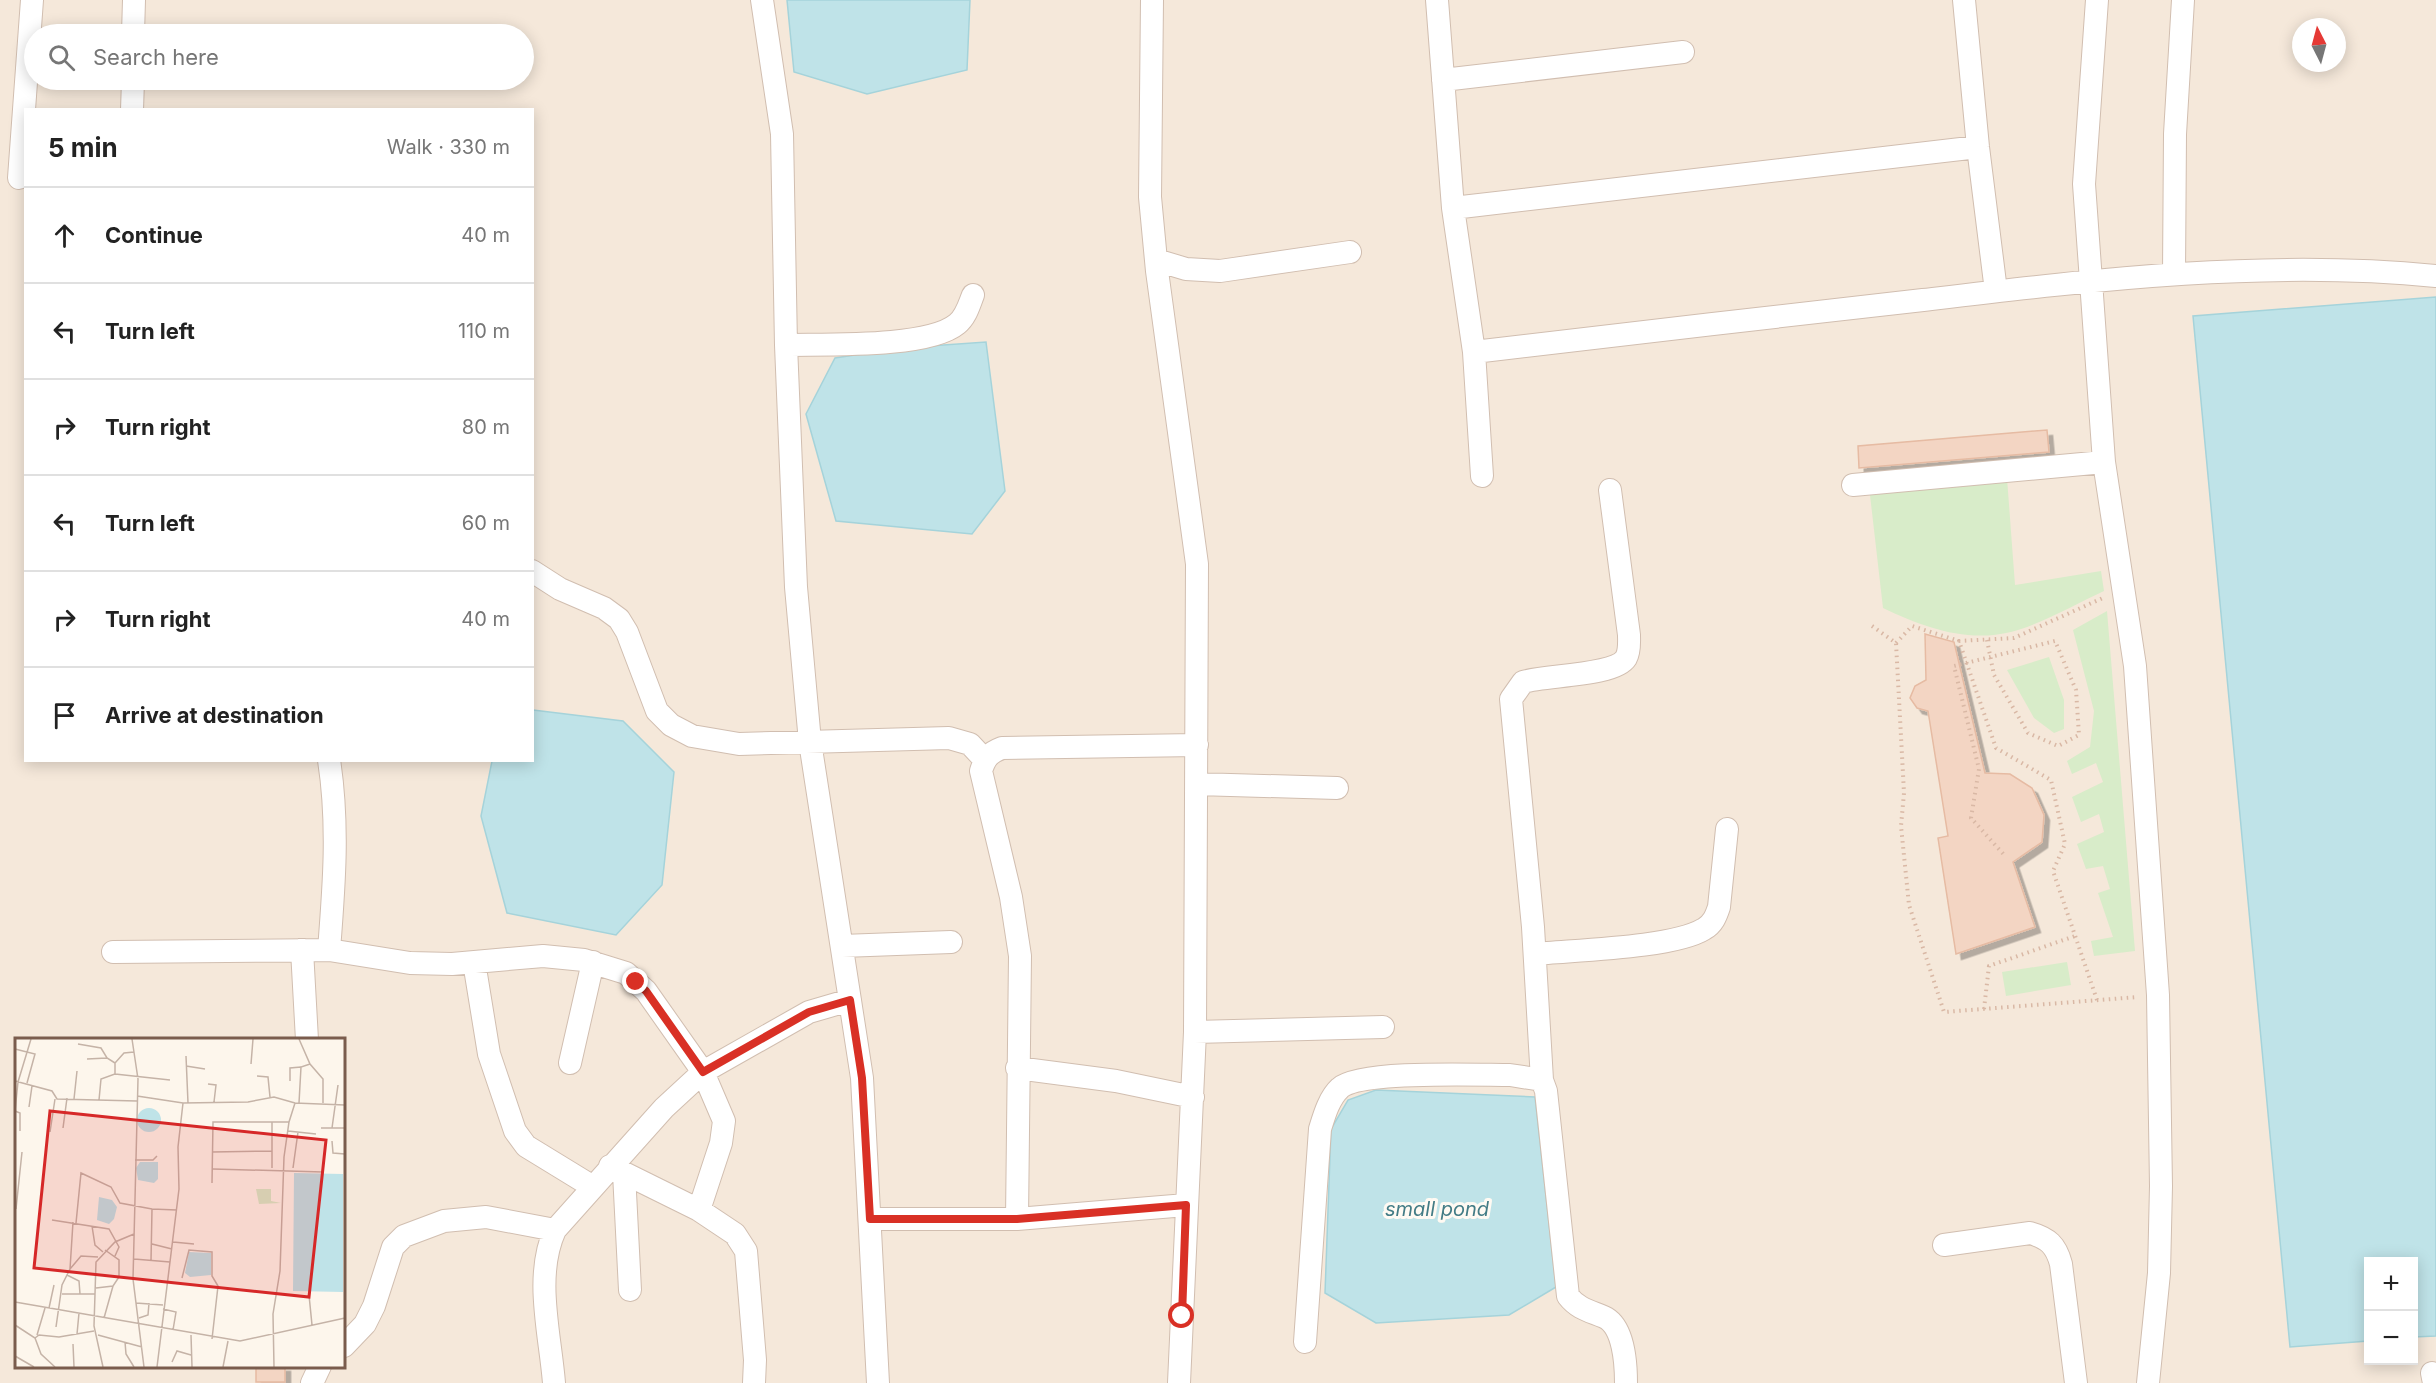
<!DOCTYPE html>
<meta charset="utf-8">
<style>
:root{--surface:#fff;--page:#f2f2f2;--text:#222;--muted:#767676;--line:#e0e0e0}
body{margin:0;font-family:Inter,sans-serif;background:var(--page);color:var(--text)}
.controls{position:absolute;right:18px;bottom:18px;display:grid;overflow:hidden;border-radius:0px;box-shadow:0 3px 15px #0003}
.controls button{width:54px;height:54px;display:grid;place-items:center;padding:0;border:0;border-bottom:2px solid var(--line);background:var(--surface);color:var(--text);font:30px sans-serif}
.compass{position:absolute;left:2292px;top:18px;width:54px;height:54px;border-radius:50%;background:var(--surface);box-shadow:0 3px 15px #0003;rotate:354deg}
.stop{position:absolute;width:18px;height:18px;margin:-14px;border:4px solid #d93025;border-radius:50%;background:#fff}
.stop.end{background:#d93025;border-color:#fff;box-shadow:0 2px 6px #0008}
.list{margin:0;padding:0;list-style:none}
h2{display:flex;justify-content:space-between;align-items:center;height:78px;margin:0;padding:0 24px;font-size:26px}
h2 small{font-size:20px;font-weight:400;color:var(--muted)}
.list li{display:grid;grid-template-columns:39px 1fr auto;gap:18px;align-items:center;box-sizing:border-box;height:96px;padding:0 24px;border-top:2px solid var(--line)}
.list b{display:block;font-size:22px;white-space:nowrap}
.list em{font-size:20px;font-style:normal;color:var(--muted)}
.icon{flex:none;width:33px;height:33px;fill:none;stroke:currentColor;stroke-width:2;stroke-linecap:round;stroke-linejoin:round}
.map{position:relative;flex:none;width:2436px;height:1383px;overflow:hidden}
.search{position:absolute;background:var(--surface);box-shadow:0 3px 15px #0003;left:24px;top:24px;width:510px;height:66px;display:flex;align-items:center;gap:15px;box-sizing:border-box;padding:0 21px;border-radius:33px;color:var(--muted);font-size:22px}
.panel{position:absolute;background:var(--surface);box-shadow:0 3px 15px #0003;left:24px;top:108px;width:510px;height:654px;border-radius:0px}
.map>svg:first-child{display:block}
.residential{fill:#f5e8da;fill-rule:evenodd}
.green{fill:#d8ecc9}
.water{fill:#bfe3e8;stroke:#a5d3da;stroke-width:1.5}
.building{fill:#f3d5c3;stroke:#e6bba3;stroke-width:1.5;filter:url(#shadow)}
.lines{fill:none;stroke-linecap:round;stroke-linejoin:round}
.minor-casing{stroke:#d1beb0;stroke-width:24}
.path{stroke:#d9b8a5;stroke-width:4;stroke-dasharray:1.5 4.5;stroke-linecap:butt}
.minor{stroke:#fff;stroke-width:22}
.route{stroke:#d93025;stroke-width:8}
.labels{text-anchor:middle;stroke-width:6;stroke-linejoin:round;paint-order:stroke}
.water-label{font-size:20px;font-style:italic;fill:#437c86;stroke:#fffaf3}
.inset-road{fill:none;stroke:#c5b3a7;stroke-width:1.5}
.view{fill:#d62828;fill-opacity:0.15;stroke:#d62828;stroke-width:3}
.inset-edge{fill:none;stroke:#7a5c4d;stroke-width:3}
</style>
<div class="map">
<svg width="2436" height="1383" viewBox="0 0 2436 1383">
<defs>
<filter id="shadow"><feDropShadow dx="5.5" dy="5.5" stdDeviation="0" flood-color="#0004"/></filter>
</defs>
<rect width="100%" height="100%" fill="#fdf6ec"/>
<!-- residential -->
<path class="residential" d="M0,0H2436V1383H0ZM2301,27H2337V63H2301ZM34,34H524V80H34ZM26,110H532V760H26ZM16,1040H344V1366H16ZM2368,1262H2414V1360H2368Z"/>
<!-- green -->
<path class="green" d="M2007,478L2015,585L2101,571L2104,591C2078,603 2037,626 2011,632C1966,643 1923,627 1883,608L1870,495Z
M2107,611L2135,951L2094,956L2091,941L2113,937L2098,893L2110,889L2103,866L2086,869L2077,844L2104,832L2099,814L2081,822L2072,797L2103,782L2096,763L2072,774L2067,761L2090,747L2094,711L2073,630Z
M2049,657L2064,700V729L2054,733L2034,718L2007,670Z
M2067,962L2071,985L2006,996L2002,972Z"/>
<!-- water -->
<path class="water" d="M787,0H970L967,70L867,94L794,72Z
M2436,297V1336L2414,1337V1262H2368V1341L2290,1347L2193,316Z
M986,342L1005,491L972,534L836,521L806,414L835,358L901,348Z
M533,710L623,721L674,772L662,885L616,935L507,913L481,816L492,761L532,760Z
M1376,1090L1535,1097L1556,1287L1509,1315L1376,1323L1325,1293L1331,1129L1348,1100Z"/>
<!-- building -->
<path class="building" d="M2047,430L2049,452L1859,468L1858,446Z
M1925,634L1954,642L1985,773L2010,774L2032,788L2044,815L2042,842L2013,862L2035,927L1956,954L1938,838L1948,836L1928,711L1917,708L1910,698L1915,686L1926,680Z
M256,1366H285V1382H256Z"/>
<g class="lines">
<!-- minor casing -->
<g class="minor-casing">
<path id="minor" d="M762,0L782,134L786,345L796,587L810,742L862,1078L878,1383
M1152,0L1150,197L1157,271L1197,564L1195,1032L1179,1383
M1437,0L1453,208L1474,352L1482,476
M1964,0L1978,147L1996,291
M2097,0L2084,184L2104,462L2135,666L2158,995L2161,1186L2159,1273L2148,1383
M133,34L134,0
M1443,80L1683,52
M132,110L133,80
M19,178L32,0
M1453,208L1978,147
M1156,260L1186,269L1220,271L1350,252
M2174,274L2175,134L2183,0
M786,345C826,344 928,348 957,324C966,317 969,305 973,295
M1474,352C1624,334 1773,317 1923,300C2093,280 2265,259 2436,276
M1853,485L2104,462
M532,571L560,589L604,608L619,619L627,632L657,711L671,725L692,736L739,744L949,738L970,744L984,759
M1197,784L1337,788
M842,946L951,942
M302,950L307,1040
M329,950C334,886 339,825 329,760
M113,952L329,950L410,963L452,964L543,956L584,960L626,973L646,991L703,1072L724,1121L721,1143L699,1210
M1535,954C1575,950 1673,948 1704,929C1713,924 1716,916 1719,907L1727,829
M474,962L489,1054L515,1131L526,1146L593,1187
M1195,1032L1383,1027
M570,1063L593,962
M1017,1068L1116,1081L1193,1097
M1542,1080L1533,927L1511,699L1523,682C1545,675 1615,676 1626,658C1630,651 1629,642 1629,635L1610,490
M610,1166L699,1210L735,1234L746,1251L755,1360L754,1383
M624,1173L630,1290
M870,1219H1017L1186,1205
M1017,1219L1020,956L1011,897L981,771C985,758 989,753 1002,748L1197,745
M1944,1245L2030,1233C2048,1238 2056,1245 2061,1264L2076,1383
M1305,1342L1320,1129C1324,1116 1329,1098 1340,1088C1361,1070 1477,1075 1510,1075L1542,1080L1546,1091L1568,1296C1578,1309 1590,1311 1604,1317C1624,1326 1626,1364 1626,1383
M344,1346L365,1324L374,1306L393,1247L404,1236L444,1221L486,1217L555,1230
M2432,1373L2434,1383
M312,1383L320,1366
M554,1383C550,1333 534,1276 555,1230L664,1108L703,1072L809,1012L850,1000"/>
</g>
<!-- path -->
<path class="path" d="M1872,626L1896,643L1904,793L1901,826L1909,905L1944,1012L2138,997
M1987,640L1994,675L2028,733L2058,746L2079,735L2076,690L2055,641L1954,666L1979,769L1971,818L2006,857
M1896,643L1912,626L1959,641
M2097,1000L2053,871L2065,844L2051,780L1996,748L1959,641L2014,638L2105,597
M1984,1009L1989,966L2075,936"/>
<!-- minor -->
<use href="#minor" class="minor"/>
</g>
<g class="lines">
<!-- route -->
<path class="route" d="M636,982L646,991L703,1072L809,1012L850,1000L862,1078L870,1219H1017L1186,1205L1182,1316"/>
</g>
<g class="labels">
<!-- water labels -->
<g class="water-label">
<text x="1437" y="1216">small pond</text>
</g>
</g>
<!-- overview -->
<g transform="translate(15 1038)">
<rect width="330" height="330" fill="#fdf6ec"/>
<path d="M241,151H256V163L266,165L244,166Z" fill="#d8ecc9"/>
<path d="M122 82a12 12 0 1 1 24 0a12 12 0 1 1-24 0ZM125,124H143V141L139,145L123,142L121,130ZM279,135L328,136V254L278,253ZM84,159L97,162L102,169L99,181L94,186L82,182ZM174,214L196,215V237L175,239L170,235Z" fill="#bfe3e8"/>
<path class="inset-road" d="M117,1L123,41L118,241L129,329M284,1L295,26L308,41V65M63,6L86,10L92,20L100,25M0,11L20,16L12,45M171,18L173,65M72,21L92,20M236,26L238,1M171,28L190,31M100,36L155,42M242,38L253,39L255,59M0,43L37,53L42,61L122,63M275,43V30L286,29M193,46L201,47L199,64M122,58L168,65L233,64L259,59L280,65M59,61L62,33M84,62L86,41L100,36V25L109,15L119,14M284,65L286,29L295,26M14,69L17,48M0,73L3,44L16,1M0,73L5,75V93M257,84V130M48,90L52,60M306,90H330M317,90L323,47M273,93L301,96M35,94L40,61M317,103L318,115L330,116M197,114L257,113M120,122H138L142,118M278,130L283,94M198,131L308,134M197,145L198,84H274M1,171L7,114M37,182L94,191L104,209L100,218M61,185L66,135L96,149L105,165L137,171M77,188L80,207L88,214M158,204L179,206M137,206L157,211M119,221L155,224M136,223L137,171L162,172M55,231L66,218L83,219M52,237L64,243L65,256M167,240L174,212L197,214V238L203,248L197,301M81,250L98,248L104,239V222L90,212M47,256H80M294,257L297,287M0,264L225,303L330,280M121,265L148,267M34,270L39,247M148,271L161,274L158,292M89,280L98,248M124,280L133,277L134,265M0,287L20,300L26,316L40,329M41,289L47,247L55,231L58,184M62,296L64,275M22,297L30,270M83,297L127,309M176,297L177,329M20,300L24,297L44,299L79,293M110,304L111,316L119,329M58,306L59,329M0,318L19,329M157,324L162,313L176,317M88,329L79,288L81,224L100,204L119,196M142,329L164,151L163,109L168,65M208,329L213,303M259,329L258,276L265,233L269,119L274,84L280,65L330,67"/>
<path class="view" d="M35,73L311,102L294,259L19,230Z"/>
<rect width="330" height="330" class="inset-edge"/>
</g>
</svg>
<div class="controls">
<button>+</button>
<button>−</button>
</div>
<svg class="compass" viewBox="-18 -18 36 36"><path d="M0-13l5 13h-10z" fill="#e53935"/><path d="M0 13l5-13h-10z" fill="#767676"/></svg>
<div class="stop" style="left:1182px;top:1316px"></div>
<div class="stop end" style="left:636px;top:982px"></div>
<div class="search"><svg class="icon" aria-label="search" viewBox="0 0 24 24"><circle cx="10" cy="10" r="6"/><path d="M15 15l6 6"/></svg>Search here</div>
<section class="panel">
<h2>5 min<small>Walk · 330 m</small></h2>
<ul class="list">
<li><svg class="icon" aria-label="ahead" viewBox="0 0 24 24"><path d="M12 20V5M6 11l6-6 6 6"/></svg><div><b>Continue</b></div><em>40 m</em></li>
<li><svg class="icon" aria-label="left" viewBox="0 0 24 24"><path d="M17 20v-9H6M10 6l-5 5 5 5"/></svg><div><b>Turn left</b></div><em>110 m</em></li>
<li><svg class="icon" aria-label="right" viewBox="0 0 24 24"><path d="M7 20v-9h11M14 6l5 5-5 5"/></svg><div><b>Turn right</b></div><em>80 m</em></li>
<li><svg class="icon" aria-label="left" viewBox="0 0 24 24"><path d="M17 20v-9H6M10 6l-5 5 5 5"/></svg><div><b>Turn left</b></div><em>60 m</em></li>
<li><svg class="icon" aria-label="right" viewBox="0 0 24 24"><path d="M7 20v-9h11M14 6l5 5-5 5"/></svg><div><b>Turn right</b></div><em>40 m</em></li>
<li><svg class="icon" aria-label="arrive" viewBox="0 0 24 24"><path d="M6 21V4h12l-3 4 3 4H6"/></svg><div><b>Arrive at destination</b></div></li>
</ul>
</section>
</div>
